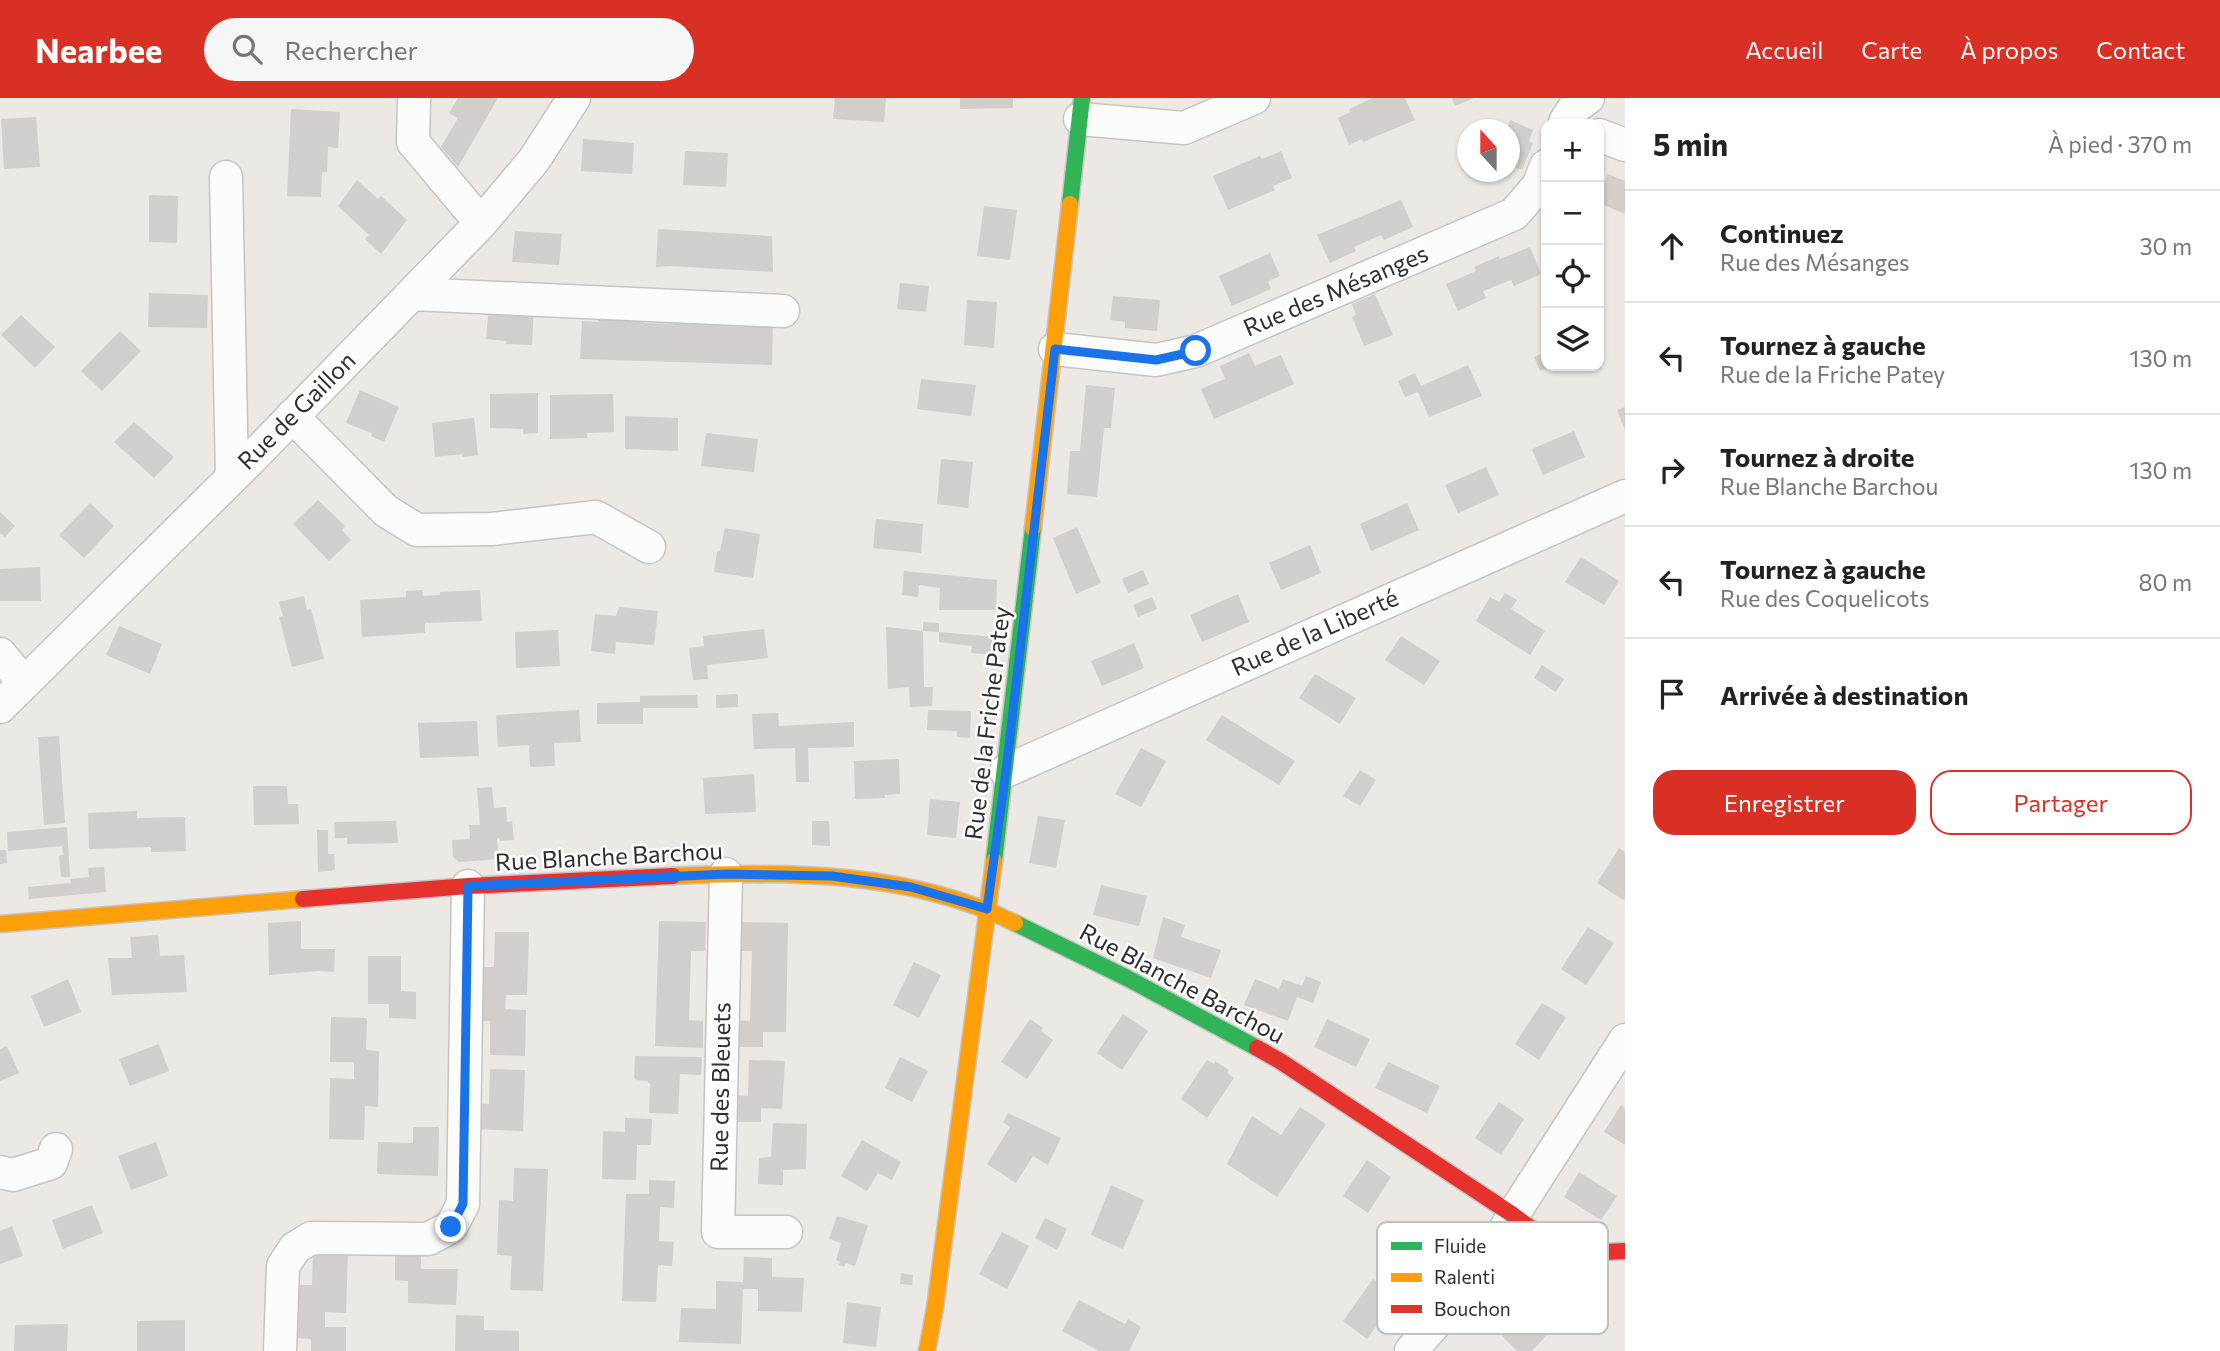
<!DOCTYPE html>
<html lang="fr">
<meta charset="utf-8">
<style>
:root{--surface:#fff;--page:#f6f6f6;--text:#222;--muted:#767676;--line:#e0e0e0;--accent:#d93025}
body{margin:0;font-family:Commissioner,sans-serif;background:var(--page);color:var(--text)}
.controls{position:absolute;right:21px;top:21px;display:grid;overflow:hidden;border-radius:14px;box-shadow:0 2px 5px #0004}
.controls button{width:63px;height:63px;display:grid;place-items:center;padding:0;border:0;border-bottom:2px solid var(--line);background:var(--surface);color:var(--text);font:35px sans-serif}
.compass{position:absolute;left:1457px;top:21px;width:63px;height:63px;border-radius:50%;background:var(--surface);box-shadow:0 2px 5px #0004;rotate:339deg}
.stop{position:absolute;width:21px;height:21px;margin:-16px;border:5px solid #1a73e8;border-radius:50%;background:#fff}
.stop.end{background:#1a73e8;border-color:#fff;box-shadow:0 2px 7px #0008}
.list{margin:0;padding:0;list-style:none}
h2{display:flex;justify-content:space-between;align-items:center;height:91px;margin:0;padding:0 28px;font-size:30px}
h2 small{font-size:23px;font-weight:400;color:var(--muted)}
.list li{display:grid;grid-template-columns:46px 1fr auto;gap:21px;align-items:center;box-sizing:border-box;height:112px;padding:0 28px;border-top:2px solid var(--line)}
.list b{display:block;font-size:26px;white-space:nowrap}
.list p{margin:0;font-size:23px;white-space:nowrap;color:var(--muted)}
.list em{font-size:23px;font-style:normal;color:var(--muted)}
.actions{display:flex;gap:14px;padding:21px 28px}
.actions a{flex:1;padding:16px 0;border:2px solid var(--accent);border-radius:21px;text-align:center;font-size:24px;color:var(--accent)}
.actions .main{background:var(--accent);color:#fff}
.icon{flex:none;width:38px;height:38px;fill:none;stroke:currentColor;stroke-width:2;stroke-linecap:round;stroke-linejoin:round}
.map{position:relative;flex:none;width:1625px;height:1253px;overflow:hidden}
header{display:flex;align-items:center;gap:42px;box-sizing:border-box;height:98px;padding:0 35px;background:var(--accent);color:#fff}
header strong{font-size:33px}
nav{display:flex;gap:38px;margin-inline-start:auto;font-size:24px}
.search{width:490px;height:63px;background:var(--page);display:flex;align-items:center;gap:18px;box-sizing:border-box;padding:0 24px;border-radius:38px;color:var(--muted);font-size:26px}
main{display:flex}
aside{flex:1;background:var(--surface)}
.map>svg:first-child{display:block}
.building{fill:#d1cecb}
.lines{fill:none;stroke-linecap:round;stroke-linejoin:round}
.street-casing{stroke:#c5c4c5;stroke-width:35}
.fast-casing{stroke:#c5c4c5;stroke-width:19}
.slow-casing{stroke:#c5c4c5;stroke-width:19}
.jam-casing{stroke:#c5c4c5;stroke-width:19}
.street{stroke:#fcfcfb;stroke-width:32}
.fast{stroke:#30b455;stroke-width:16}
.slow{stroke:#ff9f0a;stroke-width:16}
.jam{stroke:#e5322d;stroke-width:16}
.route{stroke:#1a73e8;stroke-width:9}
.labels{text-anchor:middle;stroke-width:5;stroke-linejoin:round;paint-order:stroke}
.street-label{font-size:24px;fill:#2e2e2e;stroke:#fff}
.key{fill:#fff;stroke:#c0c0c0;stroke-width:2}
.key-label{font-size:19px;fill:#2e2e2e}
</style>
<header>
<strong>Nearbee</strong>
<div class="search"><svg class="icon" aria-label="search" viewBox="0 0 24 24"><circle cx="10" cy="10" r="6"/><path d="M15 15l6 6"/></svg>Rechercher</div>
<nav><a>Accueil</a><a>Carte</a><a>À propos</a><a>Contact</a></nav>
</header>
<main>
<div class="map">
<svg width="1625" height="1253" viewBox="0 0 1625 1253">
<rect width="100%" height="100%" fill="#ece8e4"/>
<!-- building -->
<path class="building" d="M458,0H498L458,69L441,49L458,20L449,15Z
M835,0H886L884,24L833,21Z
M960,0H1013V10L960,11Z
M1373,0H1405L1415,22L1363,44L1362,41L1349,47L1338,20L1350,14L1349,11Z
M1452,0H1474L1455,8Z
M291,11L340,14L338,50L328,49L327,74H322L321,99L287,98Z
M36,19L40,69L4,71L1,21Z
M1510,22L1533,32L1529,43L1533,45L1522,72L1510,67V32H1507Z
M583,41L634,45L632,76L581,73Z
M685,53L728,55L726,89L683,87Z
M1281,53L1292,80L1273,88L1275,92L1228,112L1213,78L1260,58L1262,61Z
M1608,76L1625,83V116L1599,105V99Z
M357,82L378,101L381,98L407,122L381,156L365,141L369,137L338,108Z
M149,97L178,98L177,145L149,144Z
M1401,102L1413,129L1384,142L1381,137L1354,149L1356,153L1330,165L1317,137Z
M984,108L1017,112L1010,162L977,158Z
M658,131L772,138L773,174L671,168L656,169Z
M515,133L562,136L559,167L512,164Z
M1530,149L1541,176L1514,188L1511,182L1483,193L1486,200L1458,213L1446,186L1476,173L1474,169L1499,158L1500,161Z
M1270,155L1280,178L1268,183L1271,191L1232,208L1219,178Z
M900,185L929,188L926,214L897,211Z
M149,195L208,197L207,230L148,229Z
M1375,196L1393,237L1364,248L1352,219L1356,217L1352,206Z
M1113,198L1160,202L1157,233L1125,230V224L1110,222Z
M967,202L997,204L994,250L964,247Z
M489,207L534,210L532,247L506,246V243L486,241Z
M598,216L644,217V225L674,226V218L721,220L720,228L749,229V221H773L772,267L580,261L582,223L598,224Z
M21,217L55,249L35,270L1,237Z
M120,233L141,253L102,293L81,273Z
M1546,254V268H1553L1540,273L1534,259Z
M1249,255L1255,268L1281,257L1294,286L1214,321L1201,291L1225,281L1220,268Z
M1468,267L1482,298L1429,319L1418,294L1405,299L1398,283L1415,275L1421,288Z
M921,281L976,287L971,318L917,311Z
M1086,287L1115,290L1111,330H1104L1097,399L1067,396L1070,353H1080Z
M360,292L399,309L384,344L371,338L372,335L346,325Z
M538,295V335L523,336V331L490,330V296Z
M613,296L614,334L587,335V340L550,341V297Z
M1625,309V332L1617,312Z
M625,318L678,320V353L625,351Z
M474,320L478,357L463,359L462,356L435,359L432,325Z
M134,324L174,359L154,380L114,344Z
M1574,333L1585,359L1543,377L1532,351Z
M706,335L758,341L754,374L701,368Z
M941,361L973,364L968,410L937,406Z
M1486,369L1499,397L1458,415L1445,387Z
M318,402L345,428L342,432L351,442L329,463L293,426Z
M90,405L114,428L84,460L59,437Z
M1407,405L1419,432L1371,453L1360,426Z
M0,414L15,428L5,439L0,435Z
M876,421L923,426L921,455L873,450Z
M1077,429L1101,485L1076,496L1053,440Z
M725,430L760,436L753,480L714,474L717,454L720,453Z
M1310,447L1321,475L1281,492L1269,465Z
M1581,459L1619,483L1604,507L1565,484Z
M40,469L41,503H0V471Z
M1143,472L1149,486L1128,495L1122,481Z
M904,473L997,482L996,512H939L940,490L919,487L918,499L902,497Z
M422,492L423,498L440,497V494L480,492L482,523L425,525V535L362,539L360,502L406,499V493Z
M1505,495L1517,502L1511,511L1545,533L1530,557L1476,523L1490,499L1499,504Z
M1238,496L1249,524L1202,544L1190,517Z
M304,498L307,512L311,511L324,561L292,569L279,519L283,518L279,504Z
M1152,499L1157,511L1138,519L1133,507Z
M619,509L658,513L654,547L616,544L615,556L591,553L595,516L616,518Z
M923,524L939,525V534L923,533Z
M119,528L162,546L150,576L106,557Z
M886,529L923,533L924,589H933L932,608L910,609L909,589L888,591Z
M764,531L768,560L707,567L708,581L693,582L689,550L704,548L703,538Z
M558,532L560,568L516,570L515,534Z
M939,534L995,539L993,557L971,555L972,548L939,544Z
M1401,538L1440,563L1424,587L1385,562Z
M1134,545L1144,570L1102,588L1091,563Z
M1542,567L1564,581L1556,594L1534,580Z
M1315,576L1356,600L1340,626L1299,600Z
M738,596V609L716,610V597Z
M697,597L698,610H643V626H597V605L640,604V598Z
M579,612L581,644L554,645L555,668L530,669L529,647L498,649L496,617Z
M928,612L971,613L970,640L957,639V633L927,632Z
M778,615L779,628L854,624V649L808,650L809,684H796L795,650L754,651L752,616Z
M1222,617L1295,663L1279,687L1206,642Z
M477,623L479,658L420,660L418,625Z
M59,638L65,725L44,727L38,639Z
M1141,650L1166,663L1141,709L1115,696Z
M899,661L900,696L885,697V700L855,701L854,663Z
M1360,672L1376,682L1360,708L1343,698Z
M754,676L756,714L705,716L703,680Z
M253,688H287L288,706H298L299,726L254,727Z
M492,689L494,710L506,709L507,724L512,723L514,742L500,743L499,740H497L499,761L459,764L453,759L452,742L470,741L469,727H480L477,690Z
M930,701L960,704L956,740L927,737Z
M137,713V720L185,719L186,753L151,754V749L89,751L88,715Z
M1038,718L1065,722L1056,770L1029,765Z
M396,723L398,745L347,746V740H335L334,724Z
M812,723H829L830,748L812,747Z
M67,729L70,779H61L59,758L63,757L62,748L8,753L7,734Z
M317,732H328V756H334L335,772L318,774Z
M1619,750L1625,754V803L1597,785Z
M0,752H6L7,765L0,766Z
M104,769L106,794L29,801L28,789L71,785L70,781L89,779L88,770Z
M1101,787L1147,798L1139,828L1093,817Z
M1163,819L1185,827L1181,839L1221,852L1211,880L1153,860Z
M301,823V851H335L334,874L319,873L269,877L268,825Z
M659,823L706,824L705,853H691L689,922L703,923V950L655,948Z
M739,824L788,825L786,934H763V949H736V922L750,923L752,853H738Z
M1588,829L1614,845L1586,887L1561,871Z
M495,834H529L527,897H506L505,911L526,912L525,958L490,957V923H477L479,869H494Z
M158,837L160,858L184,857L187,894L112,897L108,860H132L130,839Z
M368,858H401V893L416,894V921L389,920V906H368Z
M914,864L941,877L919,920L893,907Z
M1306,878L1321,884L1313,905L1297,899L1288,923L1244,907L1255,881L1279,891L1283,881L1302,888Z
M68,881L81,914L44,929L31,898Z
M1542,905L1566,919L1539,962L1515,946Z
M1123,916L1148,933L1122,972L1097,955Z
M331,919L367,920L366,952L379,953L378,1009L365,1008L364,1042L329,1041L330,980L354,981V964H330Z
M1030,921L1043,930L1041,933L1053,942L1027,981L1001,964Z
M1327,921L1370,941L1356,969L1314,949Z
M159,946L169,973L130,988L119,961Z
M7,948L19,975L0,983V951Z
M635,958L702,959L701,977L680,976L678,1016L649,1015L650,986L647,983L636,982L634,979Z
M900,959L928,973L912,1004L885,990Z
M749,962L785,963L782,1011L761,1010V1024H733L734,997L748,998Z
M1207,962L1214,966L1215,963L1229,972L1227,975L1234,980L1207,1020L1181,1001Z
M1388,964L1440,988L1427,1015L1375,990Z
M490,971L525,972L523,1033L475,1031V1005L489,1006Z
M1499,1004L1524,1021L1501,1057L1475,1040Z
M1621,1007L1625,1010V1047L1604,1034Z
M1300,1009L1326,1026L1277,1099L1227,1066L1252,1018L1281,1037Z
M1008,1015L1061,1040L1048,1067L1033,1058L1016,1085L987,1066L1010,1029L1003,1024Z
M625,1020L652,1021L651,1047H637L636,1082L602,1081L603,1033L625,1034Z
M773,1025L807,1026L806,1071L783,1072V1087L758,1086L759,1060L771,1059Z
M413,1029H439L438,1078L377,1076L378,1044L413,1045Z
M862,1042L901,1064L892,1082L878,1075L867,1093L841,1078Z
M156,1044L168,1078L131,1092L118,1058Z
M1367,1062L1391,1079L1368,1115L1343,1098Z
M514,1070L548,1071L543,1193L510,1192L512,1158L497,1157L499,1102L513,1103Z
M1579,1074L1617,1098L1601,1122L1564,1099Z
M649,1082L675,1083L674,1110L660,1109L659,1143L674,1144L672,1168L658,1167L656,1204L622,1203L626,1096H649Z
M1111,1087L1144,1102L1123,1151L1091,1137Z
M92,1107L103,1135L63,1151L52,1122Z
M837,1118L868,1127L855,1168L846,1165L844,1169L839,1167L840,1164L836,1162L841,1145L829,1141Z
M1045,1120L1067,1131L1057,1152L1035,1140Z
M12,1128L23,1158L0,1166V1133Z
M1002,1134L1029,1148L1007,1191L979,1176Z
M313,1153L348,1154L346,1215L325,1214V1229H346V1253H311V1241L298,1240L299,1187H312Z
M395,1155H421V1171H458L456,1207L408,1205V1183L395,1182Z
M744,1159L772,1160V1179L804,1180L802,1214L758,1213V1191H743L741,1246L679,1244L681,1210L716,1211V1183L743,1184Z
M901,1175L913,1177L912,1187L900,1186Z
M1373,1181L1398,1198L1367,1241L1343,1223Z
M1079,1202L1125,1226L1128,1221L1141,1229L1129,1253H1099L1062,1233Z
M1535,1203L1559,1224L1532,1253H1517L1502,1238Z
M847,1204L881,1209L876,1249L843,1245Z
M456,1217L484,1218V1232L519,1233V1253H455Z
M185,1222V1253H137V1223Z
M68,1226L67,1253H14L15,1227Z"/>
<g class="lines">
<!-- street casing -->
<g class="street-casing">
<path id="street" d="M414,0L413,44L481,125
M1080,21L1184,30L1254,0
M1565,24L1574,10L1588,0
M1599,37L1625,47
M226,79L232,379
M413,196L783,213
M1055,251L1156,262L1196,253L1514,116L1538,88L1546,68
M292,318L386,413L417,432L492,431L596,419L649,449
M0,556L24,585
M0,609L248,364L481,125L534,62L574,0
M1006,673L1625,398
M726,776L718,1134H786
M0,1074L13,1077L51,1065L56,1051
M280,1253L283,1168L295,1150L311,1140L428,1141L451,1129L463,1106L468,788
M1411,1253L1485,1168L1513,1117L1625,942"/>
</g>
<!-- fast casing -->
<g class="fast-casing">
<path id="fast" d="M1070,106L1082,0
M994,763L1033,430
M1015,825L1127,880L1257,950"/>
</g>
<!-- slow casing -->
<g class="slow-casing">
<path id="slow" d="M1033,430L1070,106
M673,778C788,773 910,773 1015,825
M0,826L303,801
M927,1253L935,1210L994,763"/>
</g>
<!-- jam casing -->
<g class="jam-casing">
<path id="jam" d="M303,801L468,788L673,778
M1257,950L1280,963L1513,1117L1566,1156L1625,1153"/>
</g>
<!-- street -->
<use href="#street" class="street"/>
<!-- fast -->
<use href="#fast" class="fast"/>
<!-- slow -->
<use href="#slow" class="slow"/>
<!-- jam -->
<use href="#jam" class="jam"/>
</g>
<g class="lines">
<!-- route -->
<path class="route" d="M451,1129L463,1106L468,788L726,776L832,778L911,789L987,811L1006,673L1055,251L1156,262L1196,253"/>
</g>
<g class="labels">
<!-- street labels -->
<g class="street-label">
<text transform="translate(1336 193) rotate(-23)" y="8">Rue des Mésanges</text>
<text transform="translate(297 313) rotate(-45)" y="8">Rue de Gaillon</text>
<text transform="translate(1315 535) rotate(-24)" y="8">Rue de la Liberté</text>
<text transform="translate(988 625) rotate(-83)" y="8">Rue de la Friche Patey</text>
<text transform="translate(609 759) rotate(-3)" y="8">Rue Blanche Barchou</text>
<text transform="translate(1182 886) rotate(28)" y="8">Rue Blanche Barchou</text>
<text transform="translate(721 989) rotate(-89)" y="8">Rue des Bleuets</text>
</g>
</g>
<!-- legend -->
<rect x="1377" y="1124" width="231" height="112" rx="10" class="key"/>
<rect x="1391" y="1144" width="31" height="8" fill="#30b455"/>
<rect x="1391" y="1175" width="31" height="9" fill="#ff9f0a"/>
<rect x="1391" y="1207" width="31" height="8" fill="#e5322d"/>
<g class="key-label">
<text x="1434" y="1155">Fluide</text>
<text x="1434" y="1186">Ralenti</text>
<text x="1434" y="1218">Bouchon</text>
</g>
</svg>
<div class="controls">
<button>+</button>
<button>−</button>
<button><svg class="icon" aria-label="locate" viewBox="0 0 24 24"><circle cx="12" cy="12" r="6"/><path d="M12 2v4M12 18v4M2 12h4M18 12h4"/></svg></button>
<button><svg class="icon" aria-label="layers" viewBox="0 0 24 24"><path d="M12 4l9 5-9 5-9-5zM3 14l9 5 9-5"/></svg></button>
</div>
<svg class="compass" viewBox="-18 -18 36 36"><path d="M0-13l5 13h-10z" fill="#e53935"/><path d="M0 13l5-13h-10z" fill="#767676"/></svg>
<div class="stop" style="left:1196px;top:253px"></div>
<div class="stop end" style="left:451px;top:1129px"></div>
</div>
<aside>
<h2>5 min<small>À pied · 370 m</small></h2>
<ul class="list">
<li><svg class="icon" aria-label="ahead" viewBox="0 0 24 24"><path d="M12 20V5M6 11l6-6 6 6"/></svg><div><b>Continuez</b><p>Rue des Mésanges</p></div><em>30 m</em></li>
<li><svg class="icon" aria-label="left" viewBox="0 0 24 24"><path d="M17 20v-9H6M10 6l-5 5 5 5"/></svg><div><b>Tournez à gauche</b><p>Rue de la Friche Patey</p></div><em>130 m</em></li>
<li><svg class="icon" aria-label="right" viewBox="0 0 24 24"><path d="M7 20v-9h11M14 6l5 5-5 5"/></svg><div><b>Tournez à droite</b><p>Rue Blanche Barchou</p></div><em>130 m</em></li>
<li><svg class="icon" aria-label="left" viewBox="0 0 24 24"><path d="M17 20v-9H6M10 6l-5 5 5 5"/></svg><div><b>Tournez à gauche</b><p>Rue des Coquelicots</p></div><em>80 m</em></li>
<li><svg class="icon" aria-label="arrive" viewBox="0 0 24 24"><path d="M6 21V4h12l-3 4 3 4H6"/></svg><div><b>Arrivée à destination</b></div></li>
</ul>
<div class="actions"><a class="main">Enregistrer</a><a>Partager</a></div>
</aside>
</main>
